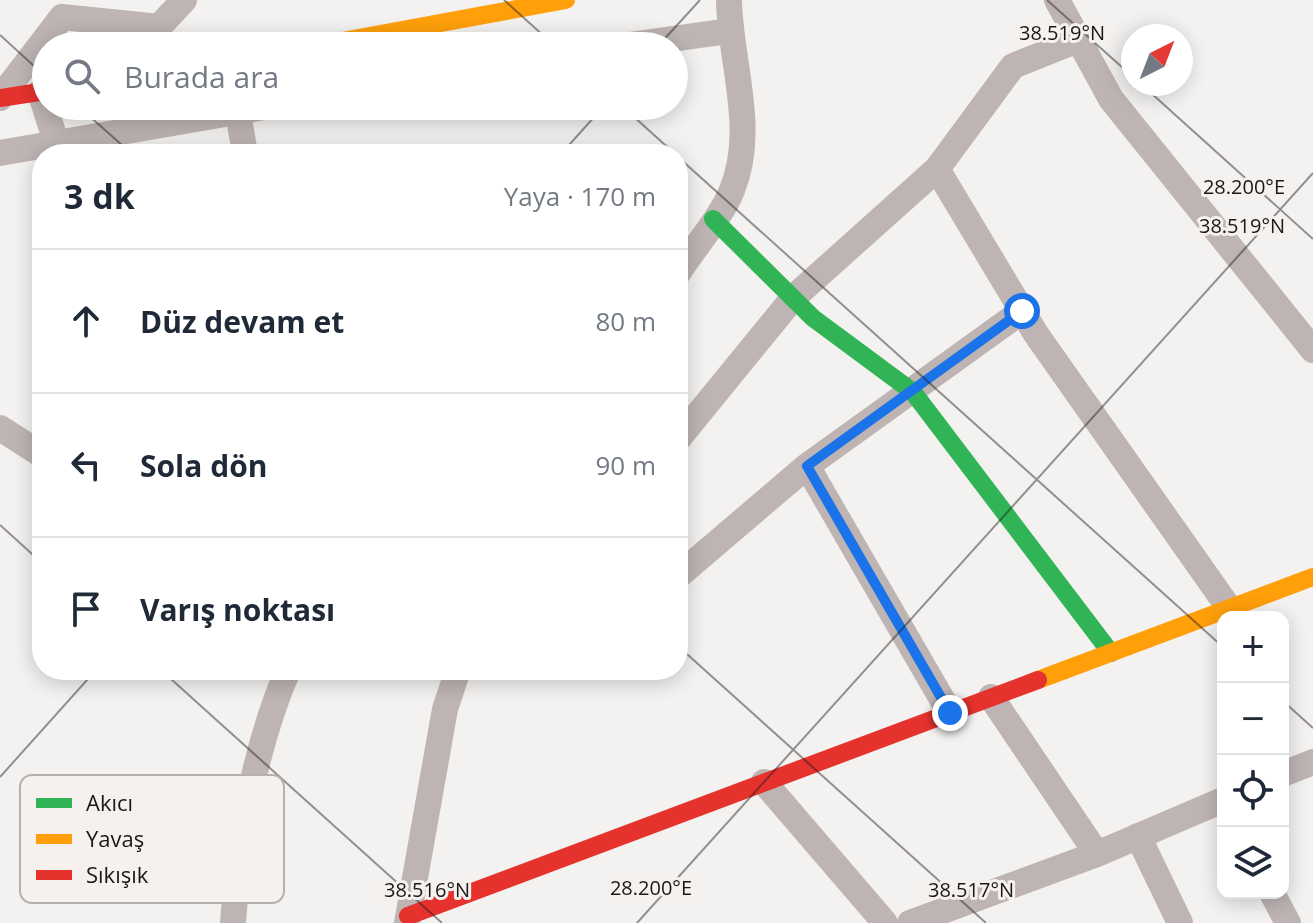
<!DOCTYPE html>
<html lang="tr">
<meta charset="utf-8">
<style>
:root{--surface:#fff;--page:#f6f6f7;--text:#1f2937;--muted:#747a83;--line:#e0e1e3}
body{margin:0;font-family:"Open Sans",sans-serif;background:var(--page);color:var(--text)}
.controls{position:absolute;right:24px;bottom:24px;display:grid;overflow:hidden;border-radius:16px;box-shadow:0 4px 20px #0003}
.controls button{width:72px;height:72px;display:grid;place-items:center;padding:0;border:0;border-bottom:2px solid var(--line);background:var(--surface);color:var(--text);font:40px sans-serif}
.compass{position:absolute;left:1121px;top:24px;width:72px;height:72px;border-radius:50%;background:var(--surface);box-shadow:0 4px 20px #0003;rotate:42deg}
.stop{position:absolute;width:24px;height:24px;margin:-18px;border:6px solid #1a73e8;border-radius:50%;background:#fff}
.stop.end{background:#1a73e8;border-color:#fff;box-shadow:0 2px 8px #0008}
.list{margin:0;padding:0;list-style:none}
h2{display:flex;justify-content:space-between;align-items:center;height:104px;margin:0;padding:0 32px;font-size:34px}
h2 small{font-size:26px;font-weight:400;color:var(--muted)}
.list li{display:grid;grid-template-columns:52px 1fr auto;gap:24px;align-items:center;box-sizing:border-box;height:144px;padding:0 32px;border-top:2px solid var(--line)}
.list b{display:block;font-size:30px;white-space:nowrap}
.list em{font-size:26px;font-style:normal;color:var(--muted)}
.icon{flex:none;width:44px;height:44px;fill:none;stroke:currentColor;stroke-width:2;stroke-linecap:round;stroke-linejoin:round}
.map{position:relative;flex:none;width:1313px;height:923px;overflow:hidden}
.search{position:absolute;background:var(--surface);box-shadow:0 4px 20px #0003;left:32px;top:32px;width:656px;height:88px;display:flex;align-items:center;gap:20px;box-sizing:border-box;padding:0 28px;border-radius:44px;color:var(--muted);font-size:30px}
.panel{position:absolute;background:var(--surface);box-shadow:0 4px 20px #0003;left:32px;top:144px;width:656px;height:536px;border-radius:32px}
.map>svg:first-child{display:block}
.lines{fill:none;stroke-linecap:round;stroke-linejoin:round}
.street{stroke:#bdb4b3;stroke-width:26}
.fast{stroke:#30b455;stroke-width:18}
.slow{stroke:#ff9f0a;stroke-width:18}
.jam{stroke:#e5322d;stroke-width:18}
.route{stroke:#1a73e8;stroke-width:10}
.ticks{fill:none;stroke:#1a1818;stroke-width:2;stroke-opacity:0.45}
.key{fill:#f6f1ee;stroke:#b4b0ae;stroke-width:2}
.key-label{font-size:22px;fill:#1a1818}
.ticks-label{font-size:20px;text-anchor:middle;fill:#1a1818;stroke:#f6f1ee;stroke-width:6;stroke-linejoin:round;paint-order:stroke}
</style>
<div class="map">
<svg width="1313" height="923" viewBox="0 0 1313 923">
<rect width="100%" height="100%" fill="#f4f2f0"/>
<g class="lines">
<!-- street -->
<path class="street" d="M1057,0L1111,99L1313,350
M62,17L160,27
M141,46L184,0
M622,46L729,31
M40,92L60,154
M0,98L62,17
M237,106L245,154
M0,153L270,106
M937,169L1036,334L1229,608
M678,273C694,248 722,216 732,190C757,129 730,62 729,0
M0,428L42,455
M678,439L793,298L937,169L1013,66L1078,40
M807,466L950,713
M678,576L807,466L1022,311
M991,697L1097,854
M1283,774L1313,762
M764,782L885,923
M1138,836L1180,923
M1272,893L1288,923
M233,923C239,837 254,749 288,670
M407,923L445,709L458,670
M910,923L1097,854L1223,800"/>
<!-- fast -->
<path class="fast" d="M713,219L813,318L913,392L1111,653"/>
<!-- slow -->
<path class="slow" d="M315,46L566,0
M1038,680L1313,577"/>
<!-- jam -->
<path class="jam" d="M0,98L46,91
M408,916L1038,680"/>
</g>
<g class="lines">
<!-- route -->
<path class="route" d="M950,713L807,466L1022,311"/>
</g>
<!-- ticks -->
<path class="ticks" d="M504,0L555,46M1047,0L1133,77M0,35L46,77M658,46L700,0M1141,84L1313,239M78,106L132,154M622,106L675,154M561,154L604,106M678,157L1223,647M0,525L42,563M678,646L986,923M161,670L442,923M1283,701L1313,728M0,777L96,670M637,923L1313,173"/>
<!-- legend -->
<rect x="20" y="775" width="264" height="128" rx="12" class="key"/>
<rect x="36" y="798" width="36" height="10" fill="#30b455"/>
<rect x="36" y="834" width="36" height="10" fill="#ff9f0a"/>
<rect x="36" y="870" width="36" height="10" fill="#e5322d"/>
<g class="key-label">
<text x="86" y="811">Akıcı</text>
<text x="86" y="847">Yavaş</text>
<text x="86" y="883">Sıkışık</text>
</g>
<g class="ticks-label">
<text x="1062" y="40">38.519°N</text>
<text x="1244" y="194">28.200°E</text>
<text x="1242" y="233">38.519°N</text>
<text x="651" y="895">28.200°E</text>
<text x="427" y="897">38.516°N</text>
<text x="971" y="897">38.517°N</text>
</g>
</svg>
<div class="controls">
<button>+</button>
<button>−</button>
<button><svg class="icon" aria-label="locate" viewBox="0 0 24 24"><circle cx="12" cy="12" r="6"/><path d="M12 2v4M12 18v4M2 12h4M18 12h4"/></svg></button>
<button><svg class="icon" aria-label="layers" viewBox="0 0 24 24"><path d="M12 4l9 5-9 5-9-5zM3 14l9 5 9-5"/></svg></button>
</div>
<svg class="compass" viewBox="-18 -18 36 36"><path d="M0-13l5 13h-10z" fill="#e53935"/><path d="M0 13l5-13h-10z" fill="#747a83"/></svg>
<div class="stop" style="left:1022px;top:311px"></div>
<div class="stop end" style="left:950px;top:713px"></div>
<div class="search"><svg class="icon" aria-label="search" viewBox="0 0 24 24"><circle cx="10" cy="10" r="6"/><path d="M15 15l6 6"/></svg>Burada ara</div>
<section class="panel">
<h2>3 dk<small>Yaya · 170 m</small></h2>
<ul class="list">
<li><svg class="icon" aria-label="ahead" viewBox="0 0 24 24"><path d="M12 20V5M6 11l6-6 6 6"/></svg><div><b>Düz devam et</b></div><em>80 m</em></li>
<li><svg class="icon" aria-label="left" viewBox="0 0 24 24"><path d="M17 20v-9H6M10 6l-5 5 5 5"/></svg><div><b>Sola dön</b></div><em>90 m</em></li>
<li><svg class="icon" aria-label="arrive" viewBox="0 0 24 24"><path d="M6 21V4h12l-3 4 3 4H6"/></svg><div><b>Varış noktası</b></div></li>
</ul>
</section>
</div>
